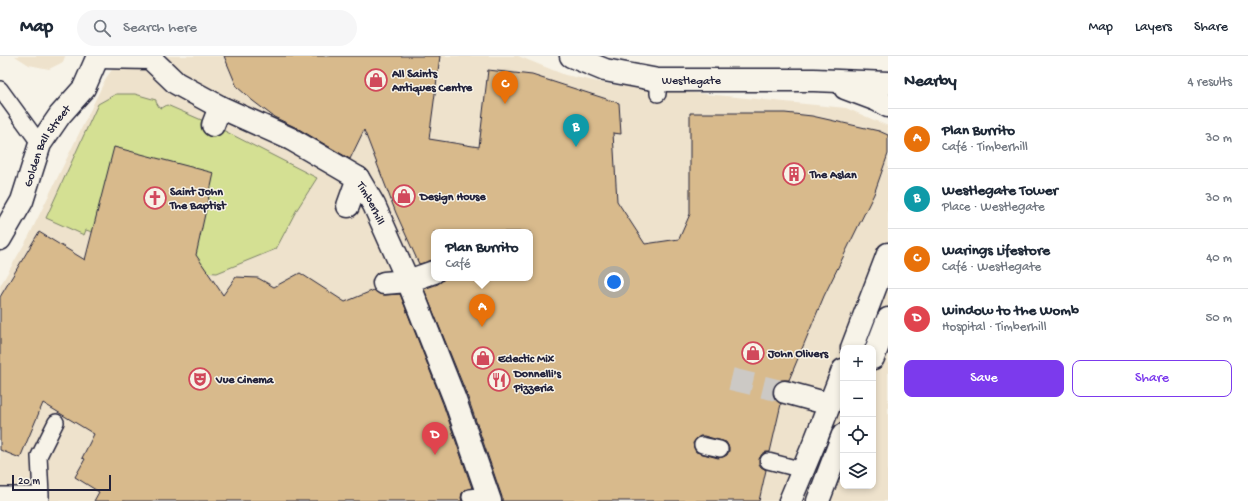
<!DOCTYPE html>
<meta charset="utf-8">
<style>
:root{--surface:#fff;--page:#f6f6f7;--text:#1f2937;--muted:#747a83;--line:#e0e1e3;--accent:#7c3aed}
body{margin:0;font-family:"Gochi Hand",sans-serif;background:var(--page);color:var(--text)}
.controls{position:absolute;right:12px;bottom:12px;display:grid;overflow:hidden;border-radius:8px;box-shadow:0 2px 6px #0003}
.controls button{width:36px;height:36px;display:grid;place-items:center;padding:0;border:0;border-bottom:1px solid var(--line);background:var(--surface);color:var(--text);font:20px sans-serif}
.scale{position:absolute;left:12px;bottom:10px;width:99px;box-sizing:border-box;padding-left:4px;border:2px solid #22223b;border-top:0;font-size:11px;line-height:14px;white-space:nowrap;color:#22223b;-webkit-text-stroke:3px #f7f3e8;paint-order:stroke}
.you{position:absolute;left:614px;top:226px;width:14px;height:14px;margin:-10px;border:3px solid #fff;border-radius:50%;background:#1a73e8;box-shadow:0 0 0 6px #1a73e833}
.badge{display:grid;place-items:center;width:26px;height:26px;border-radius:50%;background:var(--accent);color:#fff;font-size:13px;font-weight:700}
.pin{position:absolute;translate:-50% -33px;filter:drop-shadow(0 1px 2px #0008)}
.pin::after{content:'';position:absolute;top:21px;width:14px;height:12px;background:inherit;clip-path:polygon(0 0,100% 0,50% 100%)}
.popup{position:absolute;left:431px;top:173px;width:102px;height:52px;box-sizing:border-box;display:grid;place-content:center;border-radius:8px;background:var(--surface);filter:drop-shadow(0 1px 3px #0005);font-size:13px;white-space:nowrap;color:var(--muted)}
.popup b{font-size:15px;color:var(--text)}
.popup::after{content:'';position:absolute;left:50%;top:100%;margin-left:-8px;border:8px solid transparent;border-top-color:var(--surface)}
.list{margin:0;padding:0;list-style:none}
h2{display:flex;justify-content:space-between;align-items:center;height:52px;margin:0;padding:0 16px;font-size:17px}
h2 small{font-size:13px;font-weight:400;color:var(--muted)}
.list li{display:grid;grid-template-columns:26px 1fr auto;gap:12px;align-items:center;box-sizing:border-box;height:60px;padding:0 16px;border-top:1px solid var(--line)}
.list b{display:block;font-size:15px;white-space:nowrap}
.list p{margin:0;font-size:13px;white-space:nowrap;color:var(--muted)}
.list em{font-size:13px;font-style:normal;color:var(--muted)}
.actions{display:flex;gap:8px;padding:12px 16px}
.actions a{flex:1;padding:9px 0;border:1px solid var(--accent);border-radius:8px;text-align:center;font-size:14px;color:var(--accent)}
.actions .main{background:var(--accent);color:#fff}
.icon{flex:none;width:22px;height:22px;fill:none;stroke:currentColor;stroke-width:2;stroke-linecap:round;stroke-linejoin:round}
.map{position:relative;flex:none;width:888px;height:445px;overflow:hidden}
header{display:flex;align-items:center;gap:24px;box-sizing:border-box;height:56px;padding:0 20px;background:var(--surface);border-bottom:1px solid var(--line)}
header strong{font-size:19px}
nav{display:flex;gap:22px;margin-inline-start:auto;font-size:14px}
.search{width:280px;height:36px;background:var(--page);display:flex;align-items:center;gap:10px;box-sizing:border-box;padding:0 14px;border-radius:22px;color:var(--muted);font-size:15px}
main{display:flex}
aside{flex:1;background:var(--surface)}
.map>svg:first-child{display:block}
.built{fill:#eee2cc;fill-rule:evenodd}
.green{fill:#d4e093;stroke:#7b8167}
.building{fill:#d8ba8c;stroke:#22223b;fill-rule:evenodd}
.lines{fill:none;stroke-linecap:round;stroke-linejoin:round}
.pedestrian-tunnel{stroke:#ccc9c5;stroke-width:22;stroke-dasharray:22 11;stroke-linecap:butt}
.service-casing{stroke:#22223b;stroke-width:18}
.pedestrian-casing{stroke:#22223b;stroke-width:25}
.tertiary-casing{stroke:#22223b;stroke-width:25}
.service{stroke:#f7f3e8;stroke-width:15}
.pedestrian{stroke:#f7f3e8;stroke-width:22}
.tertiary{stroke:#f7f3e8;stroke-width:22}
.labels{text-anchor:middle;stroke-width:3;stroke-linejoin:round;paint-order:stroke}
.poi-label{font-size:12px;font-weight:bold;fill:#22223b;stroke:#f7f3e8;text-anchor:start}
.street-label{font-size:12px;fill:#22223b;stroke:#f7f3e8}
</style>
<header>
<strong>Map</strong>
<div class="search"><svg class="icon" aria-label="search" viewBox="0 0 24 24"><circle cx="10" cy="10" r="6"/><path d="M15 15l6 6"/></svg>Search here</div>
<nav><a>Map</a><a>Layers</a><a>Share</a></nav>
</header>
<main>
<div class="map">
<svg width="888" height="445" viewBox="0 0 888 445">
<rect width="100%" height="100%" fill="#f7f3e8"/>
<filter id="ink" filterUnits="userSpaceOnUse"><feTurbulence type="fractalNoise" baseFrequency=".025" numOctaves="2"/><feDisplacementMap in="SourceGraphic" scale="8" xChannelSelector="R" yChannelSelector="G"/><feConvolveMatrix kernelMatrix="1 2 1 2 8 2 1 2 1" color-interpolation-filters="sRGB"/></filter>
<g filter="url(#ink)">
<!-- built -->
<path class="built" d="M15,0H65L63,6L49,13L29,9Z
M122,0H518L565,19L614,29L846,52L888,70V445H0V230L29,180L106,22ZM434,176H530V222H434ZM843,292H873V430H843Z"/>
<!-- green -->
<path class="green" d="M116,38H135L156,44V46L159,51L162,52L167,49L213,69L317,122L296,155L276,193L217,217L187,215L104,180L86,174L84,179L46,162L98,48Z"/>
<!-- building -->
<path class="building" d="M224,0H440L429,83L479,91L488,14L532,19L619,47L621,78L613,77L617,145L645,188L679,183L690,158V57H785L812,60L879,75L888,79V98L874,138L824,240L789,324H781L777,327L773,332V340L776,344L781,348L770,396H766L762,398L759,403V408L761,411L766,414L759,445H502V441L467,339L424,233L438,228L445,222H530V176H434V204L419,208L396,157L364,74L350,103L297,72L274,61L253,45L237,31ZM700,380H704L726,386L729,391V395L727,399L723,401L718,402L696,396L694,392L693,387L696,383Z
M114,91L214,117L196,199L223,239L236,221L258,222L274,231L300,217L345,246L374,234L379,238L385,239L400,238L443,348L472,432L465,434L462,437L461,442L462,445H94L99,436L75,421L85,403L82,402L94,378L43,347L20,402L0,394V241L39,176L85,204Z"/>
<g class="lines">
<!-- pedestrian-tunnel -->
<path class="pedestrian-tunnel" d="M731,323L785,336"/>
<!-- service casing -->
<g class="service-casing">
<path id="service" d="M0,33L40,88
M658,38V24
M702,389L720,393
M768,405L803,414
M0,439H41V445
M41,439L39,400L56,366
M470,441L488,439"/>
</g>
<!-- pedestrian casing -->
<g class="pedestrian-casing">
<g id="pedestrian">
<path id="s1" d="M571,0L605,14L658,24H814L888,27"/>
<path id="s2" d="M98,1L150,2L176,27L220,51L291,83L358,122L374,149L408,225L455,344L490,445"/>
<path d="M845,32L877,44L888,50"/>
<path d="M213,69L220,51"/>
<path d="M348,150L358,122"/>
<path d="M384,227L408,225L434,216"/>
<path d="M785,336L829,348"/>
</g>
</g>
<!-- tertiary casing -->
<g class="tertiary-casing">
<g id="tertiary">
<path id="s3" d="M0,183L22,145L40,88L60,59L84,32L98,0"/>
<path d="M852,292L888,198"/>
<path d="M873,302L888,263"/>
<path d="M790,445L816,383L843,314"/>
<path d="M818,445L843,379"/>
</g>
</g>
<!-- service -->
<use href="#service" class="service"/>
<!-- pedestrian -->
<use href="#pedestrian" class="pedestrian"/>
<!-- tertiary -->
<use href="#tertiary" class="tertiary"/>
</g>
</g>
<!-- icons -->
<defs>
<g id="shop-ring" transform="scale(1.15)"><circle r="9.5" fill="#f7f3e8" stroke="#d1495b" stroke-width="1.5"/><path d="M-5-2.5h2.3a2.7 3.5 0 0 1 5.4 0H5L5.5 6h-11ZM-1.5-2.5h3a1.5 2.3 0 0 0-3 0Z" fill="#d1495b"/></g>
<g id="building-ring" transform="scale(1.15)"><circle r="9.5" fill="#f7f3e8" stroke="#d1495b" stroke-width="1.5"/><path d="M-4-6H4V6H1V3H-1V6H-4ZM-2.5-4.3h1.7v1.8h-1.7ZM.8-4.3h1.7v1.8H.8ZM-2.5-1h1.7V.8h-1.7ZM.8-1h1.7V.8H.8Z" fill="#d1495b"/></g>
<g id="church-ring" transform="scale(1.15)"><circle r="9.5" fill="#f7f3e8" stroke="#d1495b" stroke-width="1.5"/><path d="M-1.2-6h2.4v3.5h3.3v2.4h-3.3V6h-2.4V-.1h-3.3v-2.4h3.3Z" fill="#d1495b"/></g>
<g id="theatre-ring" transform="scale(1.15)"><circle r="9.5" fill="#f7f3e8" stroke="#d1495b" stroke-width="1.5"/><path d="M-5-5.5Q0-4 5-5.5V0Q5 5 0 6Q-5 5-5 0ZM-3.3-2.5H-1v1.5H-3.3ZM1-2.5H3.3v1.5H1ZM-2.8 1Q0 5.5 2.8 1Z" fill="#d1495b"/></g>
<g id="restaurant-ring" transform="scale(1.15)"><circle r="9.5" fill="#f7f3e8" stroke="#d1495b" stroke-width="1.5"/><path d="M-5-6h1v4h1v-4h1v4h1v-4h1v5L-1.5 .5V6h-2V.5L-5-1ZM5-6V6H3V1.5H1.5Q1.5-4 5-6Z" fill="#d1495b"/></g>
</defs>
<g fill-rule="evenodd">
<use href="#shop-ring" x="376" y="24"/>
<use href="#building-ring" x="794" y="118"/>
<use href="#shop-ring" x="404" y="140"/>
<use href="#church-ring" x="155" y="142"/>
<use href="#shop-ring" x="753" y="297"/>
<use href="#shop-ring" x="483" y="302"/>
<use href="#theatre-ring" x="200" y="323"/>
<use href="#restaurant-ring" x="499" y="324"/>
</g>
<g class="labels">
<!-- poi labels -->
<g class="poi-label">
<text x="392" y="21">All Saints<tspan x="392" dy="14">Antiques Centre</tspan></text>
<text x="810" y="122">The Aslan</text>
<text x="170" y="139">Saint John<tspan x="170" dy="14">The Baptist</tspan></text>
<text x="420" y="144">Design House</text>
<text x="768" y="301">John Olivers</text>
<text x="498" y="306">Eclectic Mix</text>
<text x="514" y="321">Donnelli's<tspan x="514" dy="14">Pizzeria</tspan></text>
<text x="216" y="327">Vue Cinema</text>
</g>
<!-- street labels -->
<g class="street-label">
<text dy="4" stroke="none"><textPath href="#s1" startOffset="124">Westlegate</textPath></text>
<text dy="4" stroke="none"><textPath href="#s3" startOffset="105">Golden Ball Street</textPath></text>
<text dy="4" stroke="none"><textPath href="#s2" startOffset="322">Timberhill</textPath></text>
</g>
</g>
</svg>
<div class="controls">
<button>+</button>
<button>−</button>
<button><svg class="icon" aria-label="locate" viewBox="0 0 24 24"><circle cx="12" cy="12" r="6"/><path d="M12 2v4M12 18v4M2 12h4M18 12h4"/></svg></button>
<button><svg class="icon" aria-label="layers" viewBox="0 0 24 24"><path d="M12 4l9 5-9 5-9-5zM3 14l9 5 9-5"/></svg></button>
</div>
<div class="scale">20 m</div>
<div class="you"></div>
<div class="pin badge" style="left:482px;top:271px;background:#e8710a">A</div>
<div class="popup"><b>Plan Burrito</b>Café</div>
<div class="pin badge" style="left:576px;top:91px;background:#0f9aa8">B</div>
<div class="pin badge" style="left:505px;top:48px;background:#e8710a">C</div>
<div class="pin badge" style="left:435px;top:399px;background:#e0444e">D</div>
</div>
<aside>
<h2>Nearby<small>4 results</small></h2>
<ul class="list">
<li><span class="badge" style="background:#e8710a">A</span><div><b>Plan Burrito</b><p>Café · Timberhill</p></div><em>30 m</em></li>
<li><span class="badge" style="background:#0f9aa8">B</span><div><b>Westlegate Tower</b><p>Place · Westlegate</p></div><em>30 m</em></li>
<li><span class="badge" style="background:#e8710a">C</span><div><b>Warings Lifestore</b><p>Café · Westlegate</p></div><em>40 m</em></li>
<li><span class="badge" style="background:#e0444e">D</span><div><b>Window to the Womb</b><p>Hospital · Timberhill</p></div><em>50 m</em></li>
</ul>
<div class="actions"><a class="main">Save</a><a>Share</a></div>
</aside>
</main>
